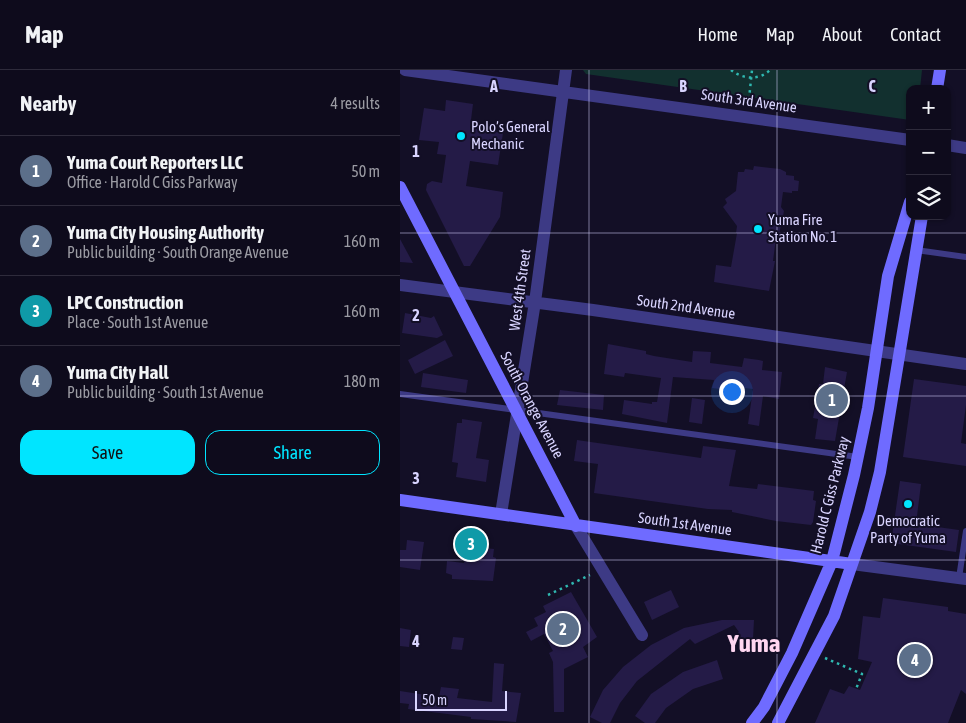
<!DOCTYPE html>
<meta charset="utf-8">
<style>
:root{--surface:#0e0b1c;--page:#171425;--text:#f1f3f6;--muted:#9b9ba3;--line:#2e2b3b;--accent:#00e5ff}
body{margin:0;font-family:"Asap Condensed",sans-serif;background:var(--page);color:var(--text)}
.controls{position:absolute;right:15px;top:15px;display:grid;overflow:hidden;border-radius:10px;box-shadow:0 1px 4px #0004}
.controls button{width:45px;height:45px;display:grid;place-items:center;padding:0;border:0;border-bottom:1px solid var(--line);background:var(--surface);color:var(--text);font:25px sans-serif}
.scale{position:absolute;left:15px;bottom:12px;width:92px;box-sizing:border-box;padding-left:5px;border:2px solid #d9d4ff;border-top:0;font-size:14px;line-height:18px;white-space:nowrap;color:#d9d4ff;-webkit-text-stroke:4px #130f26;paint-order:stroke}
.you{position:absolute;left:331px;top:321px;width:18px;height:18px;margin:-12px;border:4px solid #fff;border-radius:50%;background:#1a73e8;box-shadow:0 0 0 8px #1a73e833}
.badge{display:grid;place-items:center;width:32px;height:32px;border-radius:50%;background:var(--accent);color:#fff;font-size:16px;font-weight:700}
.pin{position:absolute;translate:-50% -50%;border:2px solid #fff;box-shadow:0 1px 5px #0006}
.list{margin:0;padding:0;list-style:none}
h2{display:flex;justify-content:space-between;align-items:center;height:65px;margin:0;padding:0 20px;font-size:21px}
h2 small{font-size:16px;font-weight:400;color:var(--muted)}
.list li{display:grid;grid-template-columns:32px 1fr auto;gap:15px;align-items:center;box-sizing:border-box;height:70px;padding:0 20px;border-top:1px solid var(--line)}
.list b{display:block;font-size:19px;white-space:nowrap}
.list p{margin:0;font-size:16px;white-space:nowrap;color:var(--muted)}
.list em{font-size:16px;font-style:normal;color:var(--muted)}
.actions{display:flex;gap:10px;padding:15px 20px}
.actions a{flex:1;padding:11px 0;border:1px solid var(--accent);border-radius:15px;text-align:center;font-size:18px;color:var(--accent)}
.actions .main{background:var(--accent);color:#111}
.icon{flex:none;width:28px;height:28px;fill:none;stroke:currentColor;stroke-width:2;stroke-linecap:round;stroke-linejoin:round}
.map{position:relative;flex:none;width:566px;height:653px;overflow:hidden}
header{display:flex;align-items:center;gap:30px;box-sizing:border-box;height:70px;padding:0 25px;background:var(--surface);border-bottom:1px solid var(--line)}
header strong{font-size:24px}
nav{display:flex;gap:28px;margin-inline-start:auto;font-size:18px}
main{display:flex}
aside{flex:1;background:var(--surface)}
.map>svg:first-child{display:block}
.green{fill:#12302f}
.building{fill:#241b47}
.lines{fill:none;stroke-linecap:round;stroke-linejoin:round}
.path{stroke:#2fb8b0;stroke-width:2.5;stroke-dasharray:2.5 4;stroke-linecap:butt}
.lane{stroke:#3d3a85;stroke-width:6}
.street{stroke:#3d3a85;stroke-width:12}
.secondary{stroke:#6f6bff;stroke-width:12}
.grid{fill:none;stroke:#d9d4ff;stroke-width:1;stroke-opacity:0.55}
.poi-dot{fill:#00e5ff;stroke:#130f26;stroke-width:2}
.labels{text-anchor:middle;stroke-width:4;stroke-linejoin:round;paint-order:stroke}
.street-label{font-size:15px;fill:#d9d4ff;stroke:#130f26}
.poi-label{font-size:15px;fill:#d9d4ff;stroke:#130f26;text-anchor:start}
.town-label{font-size:25px;font-weight:bold;fill:#ffd6f0;stroke:#130f26}
.grid-label{font-size:16px;text-anchor:middle;font-weight:bold;fill:#d9d4ff;stroke:#130f26;stroke-width:4;stroke-linejoin:round;paint-order:stroke}
</style>
<header>
<strong>Map</strong>
<nav><a>Home</a><a>Map</a><a>About</a><a>Contact</a></nav>
</header>
<main>
<aside>
<h2>Nearby<small>4 results</small></h2>
<ul class="list">
<li><span class="badge" style="background:#5c6f8a">1</span><div><b>Yuma Court Reporters LLC</b><p>Office · Harold C Giss Parkway</p></div><em>50 m</em></li>
<li><span class="badge" style="background:#5c6f8a">2</span><div><b>Yuma City Housing Authority</b><p>Public building · South Orange Avenue</p></div><em>160 m</em></li>
<li><span class="badge" style="background:#0f9aa8">3</span><div><b>LPC Construction</b><p>Place · South 1st Avenue</p></div><em>160 m</em></li>
<li><span class="badge" style="background:#5c6f8a">4</span><div><b>Yuma City Hall</b><p>Public building · South 1st Avenue</p></div><em>180 m</em></li>
</ul>
<div class="actions"><a class="main">Save</a><a>Share</a></div>
</aside>
<div class="map">
<svg width="566" height="653" viewBox="0 0 566 653">
<rect width="100%" height="100%" fill="#130f26"/>
<!-- green -->
<path class="green" d="M183,0H522L520,19H510V50L186,4Z"/>
<!-- building -->
<path class="building" d="M46,30L73,34L70,58L103,63L98,95L70,91L66,116L103,122L100,147L70,196H64L26,120L27,114L32,111L42,113L46,85L37,84L39,72L19,70L24,38L45,41Z
M354,96L380,99L386,102V105L394,106V110L399,111L398,121H392V123L383,122L381,137L384,141L378,169L376,168L373,191H375L369,221L314,212L316,195L331,197L337,163H336L337,156L323,137L327,133L325,129L336,121L338,102H344L345,99L353,100Z
M0,169L13,193L0,192Z
M5,243L31,248L34,246L43,265L37,268L2,263Z
M45,270L53,286L15,304L8,290Z
M208,274L246,281V284L254,286L292,292L293,281L311,282L310,293L342,297L344,288L359,290L363,291L362,300L382,302L379,329L363,326L359,356L348,354L353,319L329,316L328,320L312,318L314,310L273,307L267,353L222,344L224,330L252,334V332H257L261,308L225,303L224,307L204,304Z
M425,297L447,302L435,371L415,369L418,349L413,348L419,314H423Z
M23,303L68,310L66,323L21,317Z
M514,309L566,316V335L561,373L566,374V396L503,387Z
M160,320L204,325L203,340L157,335Z
M292,328L305,330L302,354L289,352Z
M62,349L82,352L76,388L89,390L86,412L56,407L58,393L52,392L57,353H62Z
M177,370L301,388L303,376L336,380L329,416L357,419L358,414L414,421L413,430L416,431L413,452L411,455L376,451L332,442V440L308,439L194,423L198,394L174,391Z
M500,411L521,414L516,454L559,460L556,482L491,473Z
M68,462L78,464L76,477L94,479L93,487L96,488L93,511L52,509V505L46,503L47,491L64,493Z
M7,470L24,472L20,500L0,497V480H6Z
M271,520L279,537L252,550L244,532Z
M171,522L197,567L183,577L188,587L164,599V642H154L153,592L149,583L153,581L144,564L131,571L126,562L138,556L134,548L146,542L143,536Z
M483,528L548,537V541L566,544V624L561,620L548,653H415L430,619L444,624L449,616L460,620L472,592L458,589L463,546L480,548Z
M322,550H354L353,569H329L339,562L334,555L295,574L290,569L237,611L220,633L210,653H202L190,647L203,620L223,597L251,575L284,558Z
M0,558L11,560L9,577L0,576Z
M53,567L64,568L62,580L51,579Z
M317,590L323,609L293,619L266,638L255,653H245L235,646L251,624L283,602Z
M94,593L104,594L102,621L121,623L116,652L71,649V647L8,639L9,634L0,633V621L39,627L41,617L59,619L57,628L92,632Z"/>
<g class="lines">
<!-- path -->
<path class="path" d="M331,0C342,9 359,11 370,0
M349,29L352,0
M148,525L190,505
M425,588L462,604L456,619"/>
<!-- lane -->
<path class="lane" d="M516,180L566,187
M0,324L458,387
M559,508L566,461"/>
<!-- street -->
<path class="street" d="M5,0L510,70
M547,75L566,78
M0,215L193,240L566,294
M101,444L135,232L166,0
M176,456L242,565
M452,494L566,509"/>
<!-- secondary -->
<path class="secondary" d="M537,19L540,0
M0,117L176,456
M0,430L452,494
M352,653L364,637L392,583L432,491L454,405L468,338L488,206L510,132
M378,653L434,546L470,442L480,402L522,146"/>
</g>
<!-- grid -->
<path class="grid" d="M189,0V653M377,0V653M0,163H566M0,326H566M0,490H566"/>
<!-- markers -->
<g class="poi-dot">
<circle cx="61" cy="66" r="5"/>
<circle cx="358" cy="159" r="5"/>
<circle cx="508" cy="434" r="5"/>
</g>
<g class="labels">
<!-- street labels -->
<g class="street-label">
<text transform="translate(349 31) rotate(8)" y="5">South 3rd Avenue</text>
<text transform="translate(120 220) rotate(-82)" y="5">West 4th Street</text>
<text transform="translate(286 237) rotate(8)" y="5">South 2nd Avenue</text>
<text transform="translate(132 335) rotate(62)" y="5">South Orange Avenue</text>
<text transform="translate(430 425) rotate(-76)" y="5">Harold C Giss Parkway</text>
<text transform="translate(285 454) rotate(8)" y="5">South 1st Avenue</text>
</g>
<!-- poi labels -->
<g class="poi-label">
<text x="71" y="62">Polo’s General<tspan x="71" dy="17">Mechanic</tspan></text>
<text x="368" y="155">Yuma Fire<tspan x="368" dy="17">Station No. 1</tspan></text>
<text x="508" y="456" text-anchor="middle">Democratic<tspan x="508" dy="17">Party of Yuma</tspan></text>
</g>
<!-- town labels -->
<g class="town-label">
<text x="354" y="582">Yuma</text>
</g>
</g>
<g class="grid-label">
<text x="94" y="22">A</text>
<text x="283" y="22">B</text>
<text x="472" y="22">C</text>
<text x="16" y="87">1</text>
<text x="16" y="251">2</text>
<text x="16" y="414">3</text>
<text x="16" y="577">4</text>
</g>
</svg>
<div class="controls">
<button>+</button>
<button>−</button>
<button><svg class="icon" aria-label="layers" viewBox="0 0 24 24"><path d="M12 4l9 5-9 5-9-5zM3 14l9 5 9-5"/></svg></button>
</div>
<div class="scale">50 m</div>
<div class="you"></div>
<div class="pin badge" style="left:432px;top:330px;background:#5c6f8a">1</div>
<div class="pin badge" style="left:163px;top:559px;background:#5c6f8a">2</div>
<div class="pin badge" style="left:71px;top:474px;background:#0f9aa8">3</div>
<div class="pin badge" style="left:515px;top:590px;background:#5c6f8a">4</div>
</div>
</main>
